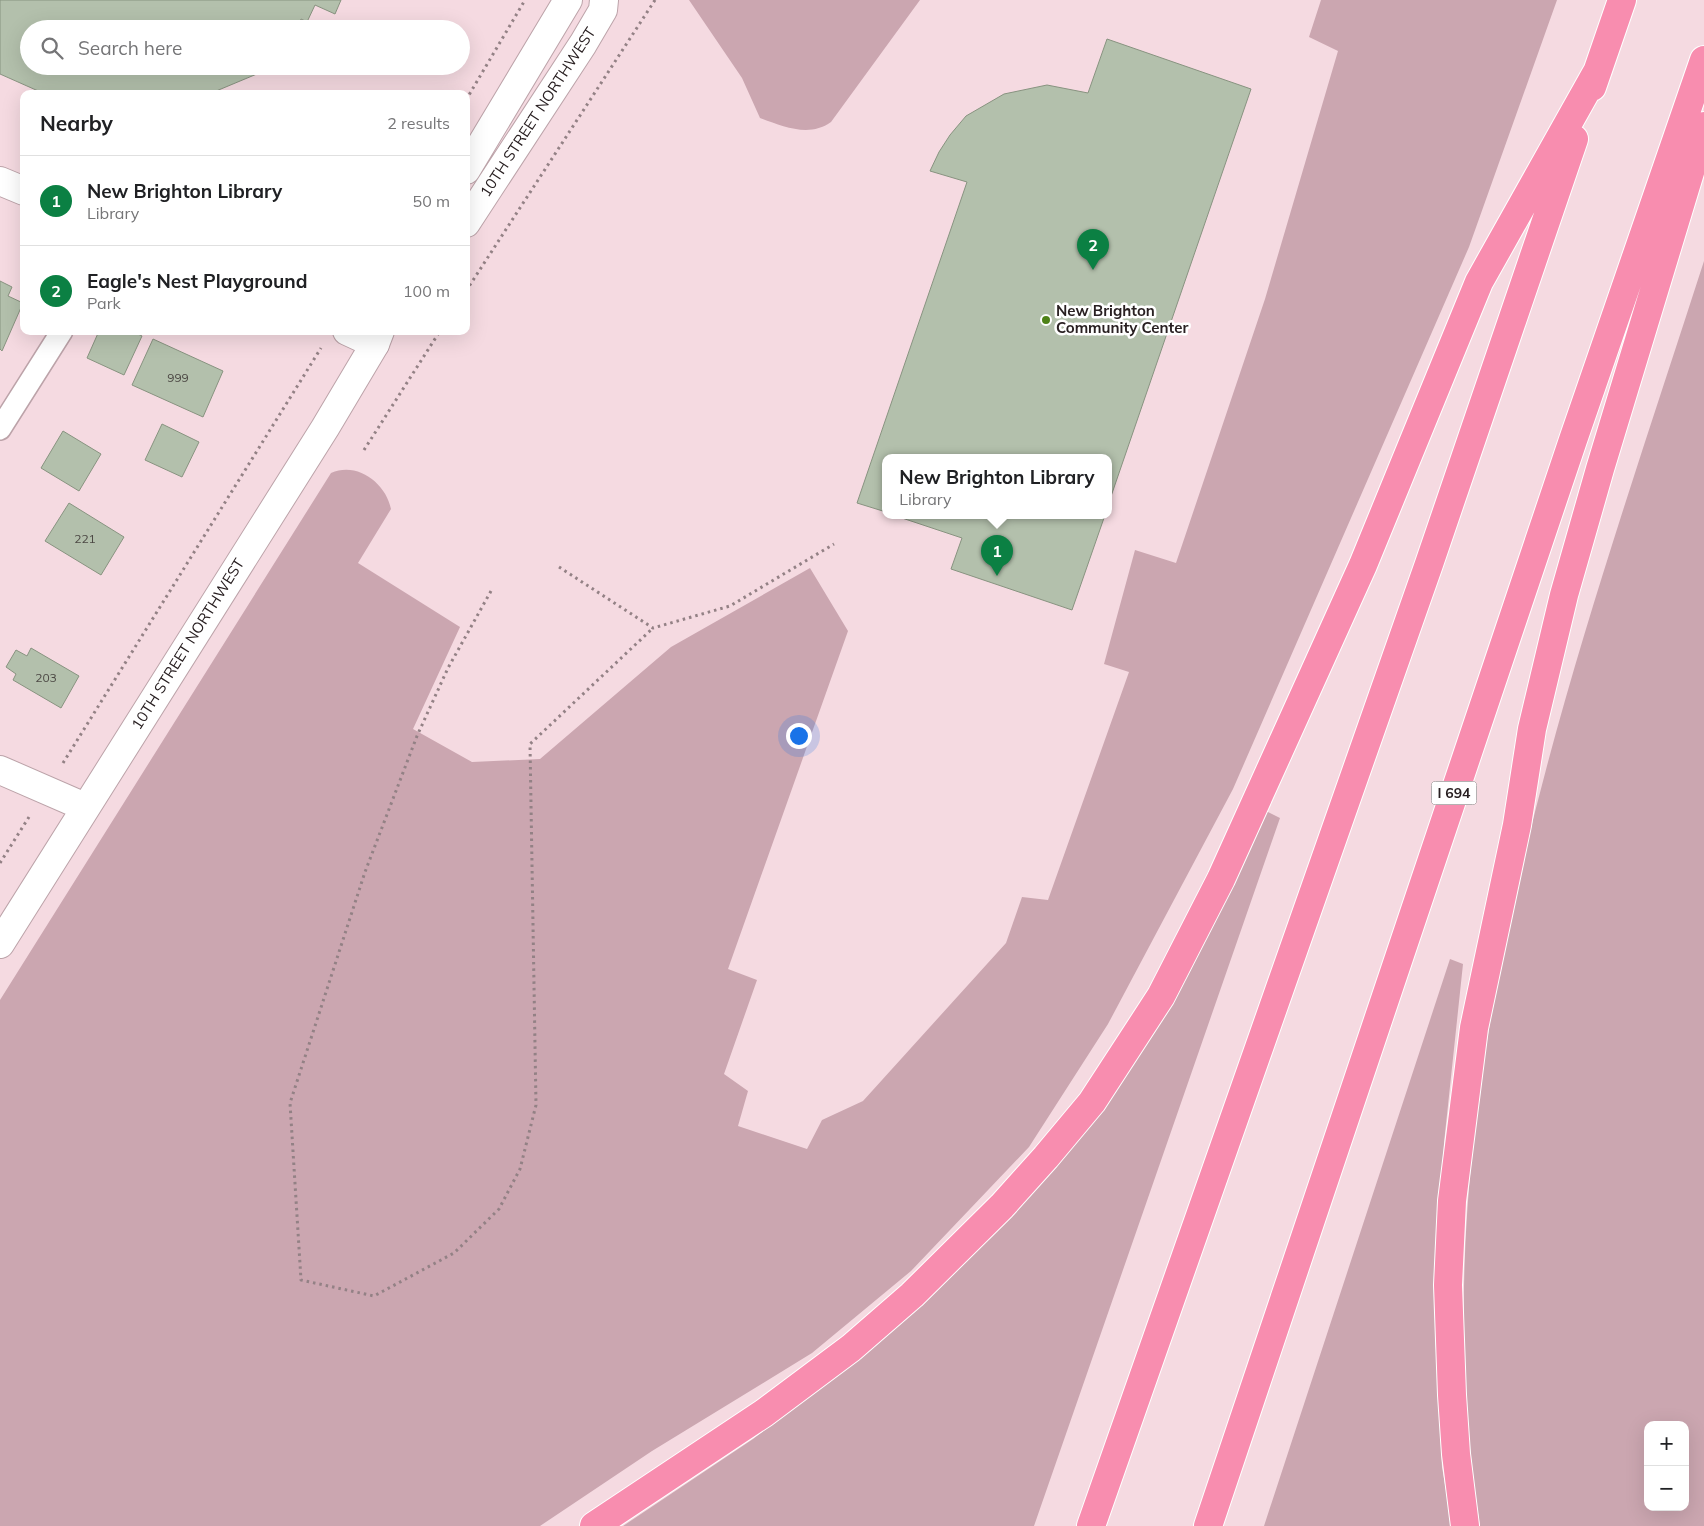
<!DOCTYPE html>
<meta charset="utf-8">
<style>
:root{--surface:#fff;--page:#f6f6f6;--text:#202124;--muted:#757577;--line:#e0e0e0;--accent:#0b8043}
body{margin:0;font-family:Mulish,sans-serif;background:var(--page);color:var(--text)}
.controls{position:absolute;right:15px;bottom:15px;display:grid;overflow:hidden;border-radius:10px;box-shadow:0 5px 20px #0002}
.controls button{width:45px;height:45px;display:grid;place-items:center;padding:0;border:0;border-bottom:1px solid var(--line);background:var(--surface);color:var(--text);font:25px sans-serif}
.you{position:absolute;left:798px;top:735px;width:18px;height:18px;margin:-12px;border:4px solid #fff;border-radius:50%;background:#1a73e8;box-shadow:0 0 0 8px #1a73e833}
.badge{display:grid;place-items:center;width:32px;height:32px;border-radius:50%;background:var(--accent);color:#fff;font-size:16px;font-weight:700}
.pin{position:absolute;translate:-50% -41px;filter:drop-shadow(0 1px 2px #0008)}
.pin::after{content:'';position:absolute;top:26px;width:18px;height:15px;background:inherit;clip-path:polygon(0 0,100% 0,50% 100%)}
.popup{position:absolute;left:882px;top:454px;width:230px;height:65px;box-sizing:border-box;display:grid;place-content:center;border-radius:10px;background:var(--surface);filter:drop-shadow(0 1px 4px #0005);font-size:16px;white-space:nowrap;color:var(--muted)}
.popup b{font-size:19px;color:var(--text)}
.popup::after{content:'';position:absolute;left:50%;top:100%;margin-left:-10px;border:10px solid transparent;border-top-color:var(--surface)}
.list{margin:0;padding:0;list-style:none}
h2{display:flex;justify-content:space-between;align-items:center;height:65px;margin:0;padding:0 20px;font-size:21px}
h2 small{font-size:16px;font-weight:400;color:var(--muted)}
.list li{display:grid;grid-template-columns:32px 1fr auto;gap:15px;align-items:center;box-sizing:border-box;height:90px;padding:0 20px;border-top:1px solid var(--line)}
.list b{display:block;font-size:19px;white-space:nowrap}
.list p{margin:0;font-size:16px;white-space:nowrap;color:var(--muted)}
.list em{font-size:16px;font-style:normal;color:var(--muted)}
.icon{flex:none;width:28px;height:28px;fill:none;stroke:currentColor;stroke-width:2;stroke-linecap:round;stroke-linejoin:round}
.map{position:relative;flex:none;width:1704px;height:1526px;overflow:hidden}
.search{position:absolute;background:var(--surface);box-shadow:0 5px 20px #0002;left:20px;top:20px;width:450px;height:55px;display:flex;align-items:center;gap:12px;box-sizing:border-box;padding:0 18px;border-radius:28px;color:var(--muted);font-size:19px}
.panel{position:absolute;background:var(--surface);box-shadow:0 5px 20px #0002;left:20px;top:90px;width:450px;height:245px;border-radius:10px}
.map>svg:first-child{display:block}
.green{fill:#cba6b0;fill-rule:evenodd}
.building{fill:#b3c0ac;stroke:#889380}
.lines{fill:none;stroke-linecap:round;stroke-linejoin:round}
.lane-casing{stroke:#bca3a9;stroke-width:24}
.street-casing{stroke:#bca3a9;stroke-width:30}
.secondary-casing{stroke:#bca3a9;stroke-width:30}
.highway-casing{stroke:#fff;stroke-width:30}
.path{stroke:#938185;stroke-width:3;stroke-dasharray:2.5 4;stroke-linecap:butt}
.lane{stroke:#fff;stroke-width:21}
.street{stroke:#fff;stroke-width:28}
.secondary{stroke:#fff;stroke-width:28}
.highway{stroke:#f88daf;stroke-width:28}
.poi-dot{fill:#4e8218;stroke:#fff;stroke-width:2}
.labels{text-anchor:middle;stroke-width:5;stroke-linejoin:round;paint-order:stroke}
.number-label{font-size:12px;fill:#4c4844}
.shield{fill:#fff;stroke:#696364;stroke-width:1}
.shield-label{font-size:14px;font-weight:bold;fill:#292022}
.street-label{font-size:15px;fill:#292022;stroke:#fff}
.poi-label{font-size:15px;font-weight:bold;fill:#292022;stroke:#fff;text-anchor:start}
</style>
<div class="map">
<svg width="1704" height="1526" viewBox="0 0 1704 1526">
<rect width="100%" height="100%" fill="#f5dae1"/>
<!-- green -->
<path class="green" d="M689,0H920L831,122C809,138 782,126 760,118L742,78Z
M1321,0H1557L1469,247L1233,789L1108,1024L1029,1147L911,1271L812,1353L652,1451L540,1526H0V1000L331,473C357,461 386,483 391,509L358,563L460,627L413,729L472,762L540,759L671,647L810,568L848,631L728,969L757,980L724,1074L748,1091L738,1126L807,1149L822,1120L863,1101L1006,943L1022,897L1048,900L1129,672L1104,664L1135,550L1176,563L1265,299L1338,51L1309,37Z
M1704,261V1526H1480C1411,1098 1575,662 1704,261ZM1648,1425H1685V1507H1648Z
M1266,811L1280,818L1034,1526H623L753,1439L866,1352L1010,1214Z
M1450,959L1463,964L1444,1143L1435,1330L1442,1467L1452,1526H1264Z"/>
<!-- building -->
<path class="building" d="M0,0H341L335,14L315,5L307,22L301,19L297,29H29V66H276L209,94H45L0,74Z
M1107,39L1251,89L1108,505V457H886V512L857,503L967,182L930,171L939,152L950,135L966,116L1004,94L1047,85L1088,93Z
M0,281L12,287L8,296L23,303L2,351L0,349Z
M99,331H132L142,336L124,375L87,358Z
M153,339L223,371L203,417L132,385Z
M162,424L199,442L182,477L145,460Z
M63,431L101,454L79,491L41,468Z
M69,503L124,537L101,575L45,541Z
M893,515H1105L1072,610L951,569L962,538Z
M31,648L79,676L61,708L13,680L16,674L6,667L16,650L27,656Z"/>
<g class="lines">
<!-- lane casing -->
<g class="lane-casing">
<path id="lane" d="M0,429L62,331"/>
</g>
<!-- street casing -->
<g class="street-casing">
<path id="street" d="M0,181L24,191
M347,331L375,344
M0,770L85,807"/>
</g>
<!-- secondary casing -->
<g class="secondary-casing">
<path id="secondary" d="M466,170L568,0
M466,223L583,44L603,10L604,0
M0,944L325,428L375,344L380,331"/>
</g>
<!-- highway casing -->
<g class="highway-casing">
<path id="highway" d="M1592,87L1622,0
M594,1526L764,1413L851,1348L912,1295L1002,1206L1046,1157L1092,1102L1161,996L1221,879L1363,565L1479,282L1598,70
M1091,1526L1429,564L1574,139
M1208,1526L1573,440L1704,60
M1465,1526L1456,1454L1452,1395L1448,1285L1452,1201L1474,1028L1517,825L1532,729L1564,595L1600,469L1704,126"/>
</g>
<!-- path -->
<path class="path" d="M466,100L525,0
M466,291L655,0
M364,450L440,331
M559,567L653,628L730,606L834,544
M491,591L448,668L417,736L365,872L290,1103L301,1280L374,1296L454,1253L499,1209L520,1169L536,1105L530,744L653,628
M63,763L321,348
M0,863L29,817"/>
<!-- lane -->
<use href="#lane" class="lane"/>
<!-- street -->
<use href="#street" class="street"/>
<!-- secondary -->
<use href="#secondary" class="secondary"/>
<!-- highway -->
<use href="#highway" class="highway"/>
</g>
<!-- markers -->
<circle class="poi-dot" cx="1046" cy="320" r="5"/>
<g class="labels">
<!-- number labels -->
<g class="number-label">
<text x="178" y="382">999</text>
<text x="85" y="543">221</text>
<text x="46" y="682">203</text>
</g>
<!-- shield labels -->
<rect class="shield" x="1431.5" y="781.5" width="45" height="23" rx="4"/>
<g class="shield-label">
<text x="1454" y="798">I 694</text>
</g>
<!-- street labels -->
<g class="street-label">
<text transform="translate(538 112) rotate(-57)" y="5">10TH STREET NORTHWEST</text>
<text transform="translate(188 644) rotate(-58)" y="5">10TH STREET NORTHWEST</text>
</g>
<!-- poi labels -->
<g class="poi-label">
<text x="1056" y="316">New Brighton<tspan x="1056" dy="17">Community Center</tspan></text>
</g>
</g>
</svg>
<div class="controls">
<button>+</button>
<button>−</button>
</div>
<div class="you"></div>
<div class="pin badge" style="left:997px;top:576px">1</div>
<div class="popup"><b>New Brighton Library</b>Library</div>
<div class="pin badge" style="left:1093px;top:270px">2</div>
<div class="search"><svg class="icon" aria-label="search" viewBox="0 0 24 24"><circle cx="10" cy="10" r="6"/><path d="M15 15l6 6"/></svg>Search here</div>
<section class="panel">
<h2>Nearby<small>2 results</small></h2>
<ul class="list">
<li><span class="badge">1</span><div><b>New Brighton Library</b><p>Library</p></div><em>50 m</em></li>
<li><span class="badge">2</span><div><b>Eagle's Nest Playground</b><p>Park</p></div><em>100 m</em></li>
</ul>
</section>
</div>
